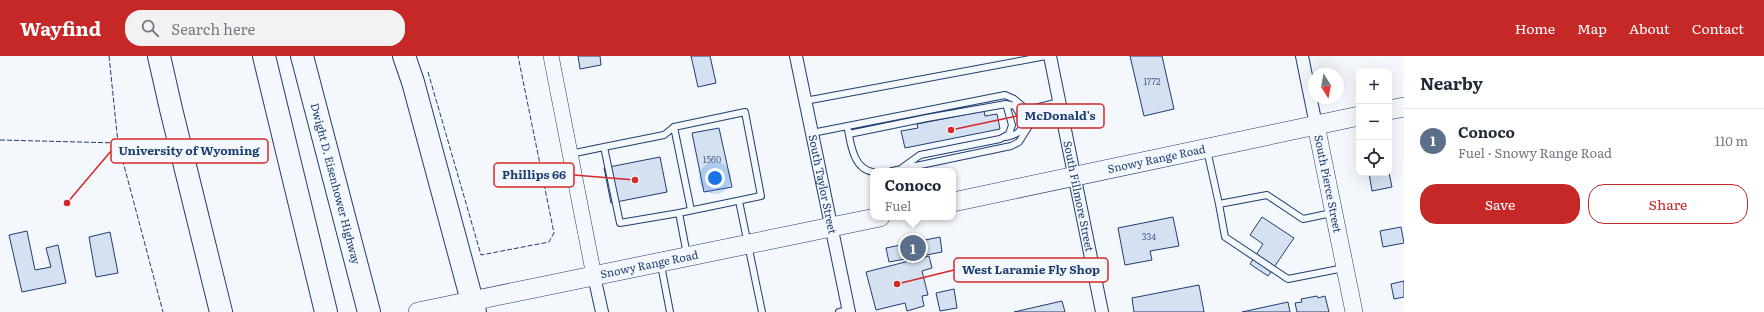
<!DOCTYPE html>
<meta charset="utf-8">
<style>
:root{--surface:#fff;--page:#f2f2f3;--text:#1f2937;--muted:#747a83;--line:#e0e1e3;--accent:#c62828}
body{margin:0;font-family:Literata,serif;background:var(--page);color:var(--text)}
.controls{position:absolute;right:12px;top:12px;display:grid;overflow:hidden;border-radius:8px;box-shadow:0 4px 16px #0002}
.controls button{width:36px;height:36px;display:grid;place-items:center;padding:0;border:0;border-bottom:1px solid var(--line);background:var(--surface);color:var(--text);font:20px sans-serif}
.compass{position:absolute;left:1308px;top:12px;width:36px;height:36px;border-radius:50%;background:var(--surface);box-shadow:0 4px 16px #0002;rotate:169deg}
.you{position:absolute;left:715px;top:122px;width:14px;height:14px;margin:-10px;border:3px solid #fff;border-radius:50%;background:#1a73e8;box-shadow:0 0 0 6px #1a73e833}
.badge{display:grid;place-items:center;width:26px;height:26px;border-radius:50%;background:var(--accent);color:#fff;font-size:13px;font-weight:700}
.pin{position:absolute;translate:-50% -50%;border:2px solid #fff;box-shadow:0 1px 4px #0006}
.popup{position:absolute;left:870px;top:112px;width:86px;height:52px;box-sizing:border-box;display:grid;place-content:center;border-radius:8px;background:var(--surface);filter:drop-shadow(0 1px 3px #0005);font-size:13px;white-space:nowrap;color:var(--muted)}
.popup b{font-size:15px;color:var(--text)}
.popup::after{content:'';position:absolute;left:50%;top:100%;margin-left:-8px;border:8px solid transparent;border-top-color:var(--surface)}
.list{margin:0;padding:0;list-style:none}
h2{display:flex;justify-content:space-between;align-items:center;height:52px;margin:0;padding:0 16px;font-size:17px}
h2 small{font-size:13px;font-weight:400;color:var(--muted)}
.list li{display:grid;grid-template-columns:26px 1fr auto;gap:12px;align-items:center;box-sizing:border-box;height:64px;padding:0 16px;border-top:1px solid var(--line)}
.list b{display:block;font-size:15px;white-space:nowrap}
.list p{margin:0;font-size:13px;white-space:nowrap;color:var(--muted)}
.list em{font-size:13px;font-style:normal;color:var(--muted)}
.actions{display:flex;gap:8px;padding:12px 16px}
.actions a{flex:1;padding:9px 0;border:1px solid var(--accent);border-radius:16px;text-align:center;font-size:14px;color:var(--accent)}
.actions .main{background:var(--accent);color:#fff}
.icon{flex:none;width:22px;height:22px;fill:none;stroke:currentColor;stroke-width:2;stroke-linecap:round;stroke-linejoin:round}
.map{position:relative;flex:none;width:1404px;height:256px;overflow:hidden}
header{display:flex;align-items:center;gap:24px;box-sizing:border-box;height:56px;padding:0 20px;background:var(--accent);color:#fff}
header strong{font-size:19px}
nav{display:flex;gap:22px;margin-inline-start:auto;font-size:14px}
.search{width:280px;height:36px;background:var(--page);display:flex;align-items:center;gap:10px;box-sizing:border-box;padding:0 14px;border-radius:16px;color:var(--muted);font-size:15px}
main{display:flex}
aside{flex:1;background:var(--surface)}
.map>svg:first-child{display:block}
.building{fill:#d5e0f0;stroke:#1d3f73}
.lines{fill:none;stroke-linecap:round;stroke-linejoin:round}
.service-casing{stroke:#1d3f73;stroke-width:8}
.minor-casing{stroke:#1d3f73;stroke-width:14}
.tertiary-casing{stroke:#1d3f73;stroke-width:16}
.secondary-casing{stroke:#1d3f73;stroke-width:18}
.primary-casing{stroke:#1d3f73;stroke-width:20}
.motorway-casing{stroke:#1d3f73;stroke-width:24}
.service{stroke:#f4f7fb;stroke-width:6}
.minor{stroke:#f4f7fb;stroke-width:12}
.tertiary{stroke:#f4f7fb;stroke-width:15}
.secondary{stroke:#f4f7fb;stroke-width:17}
.primary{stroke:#f4f7fb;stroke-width:19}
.motorway{stroke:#f4f7fb;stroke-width:22}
.fence{stroke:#1d3f73;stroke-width:1;stroke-dasharray:5 2;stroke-linecap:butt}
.labels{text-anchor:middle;stroke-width:3;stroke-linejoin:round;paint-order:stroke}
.number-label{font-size:9px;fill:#4b6792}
.street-label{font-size:11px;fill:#1d3f73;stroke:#f4f7fb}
.leader{fill:none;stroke:#d62828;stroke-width:1.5}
.callout-dot{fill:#d62828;stroke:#f4f7fb;stroke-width:1.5}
.callout{fill:#f4f7fb;stroke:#d62828;stroke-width:1.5}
.callout-label{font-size:12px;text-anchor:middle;font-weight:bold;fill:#1d3f73}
</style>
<header>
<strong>Wayfind</strong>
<div class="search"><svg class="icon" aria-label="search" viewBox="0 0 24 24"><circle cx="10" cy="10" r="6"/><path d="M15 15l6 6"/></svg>Search here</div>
<nav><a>Home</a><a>Map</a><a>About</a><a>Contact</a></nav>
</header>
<main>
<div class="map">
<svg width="1404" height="256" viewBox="0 0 1404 256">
<rect width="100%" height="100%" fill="#f4f7fb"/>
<!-- building -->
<path class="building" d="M578,0H600L601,9L580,13Z
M691,0H710L716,27L698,31Z
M1130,0H1162L1174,53L1144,60Z
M984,55L985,60L997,58L1000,73L905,92L901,75L918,72L917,68Z
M719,72L732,131L704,136L692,77Z
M660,101L667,136L611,147L604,112Z
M1369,117H1389L1392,131L1372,135Z
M1173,161L1179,190L1150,195L1152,204L1125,209L1118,172Z
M1262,161L1294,182L1268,220L1250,208L1263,188L1250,179Z
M1401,171L1404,187L1383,191L1380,175Z
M27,175L35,214L51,211L46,192L58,189L66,227L22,236L9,179Z
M110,176L118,217L96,221L89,181Z
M940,181L942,196L889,206L886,192Z
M929,200L932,212L922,215L928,239L922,240L924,250L907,255L905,247L876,254L866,216Z
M1404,225V241L1394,243L1391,228Z
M1199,229L1204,256H1134L1132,242Z
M954,233L957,252L940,255L936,237Z
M1317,240L1318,242L1325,240L1329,256H1297L1295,247L1302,246L1301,243Z
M1062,245L1065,256H1014Z
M1288,246L1290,256H1242Z"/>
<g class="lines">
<!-- service casing -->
<g class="service-casing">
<path id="service" d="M805,45L1046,0
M674,71L691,154
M848,74C851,90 854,113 873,116
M812,77L1005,39L1014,43L1027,54L1059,46
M849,78L927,62L1006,48L1012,69L1009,78L1000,83L920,99L902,112
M1006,81C1016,79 1023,76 1023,64L1015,50L1006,48
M604,91L664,79L674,71L745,56L761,140L679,157
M1207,94L1219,148L1267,139L1303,163L1332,157
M570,98L604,91L620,167L679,157L687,199
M892,115L1011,90L1019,86L1029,70L1027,54
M739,145L762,256
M1219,148L1225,181L1288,223L1344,212
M661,209L670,256
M839,256L849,254"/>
</g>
<!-- minor casing -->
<g class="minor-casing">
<g id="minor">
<path id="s1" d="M796,0L849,256"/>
<path id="s2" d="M1050,0L1102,256"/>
<path d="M1302,0L1316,69"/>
<path d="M594,220L602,256"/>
</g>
</g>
<!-- tertiary casing -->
<g class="tertiary-casing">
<path id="tertiary" d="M551,0L594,220"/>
</g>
<!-- secondary casing -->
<g class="secondary-casing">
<g id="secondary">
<path id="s3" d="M1316,69L1354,256"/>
</g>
</g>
<!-- primary casing -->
<g class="primary-casing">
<g id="primary">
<path d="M1389,54L1404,51"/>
<path id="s4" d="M953,146L1359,60"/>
<path id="s5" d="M418,256L880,161"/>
</g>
</g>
<!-- motorway casing -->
<g class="motorway-casing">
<g id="motorway">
<path d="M159,0L171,53L221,256"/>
<path d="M264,0L326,256"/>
<path id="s6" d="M302,0L369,256"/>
<path d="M404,0L413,26L475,256"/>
</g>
</g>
<!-- service -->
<use href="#service" class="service"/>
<!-- minor -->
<use href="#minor" class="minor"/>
<!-- tertiary -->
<use href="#tertiary" class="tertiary"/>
<!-- secondary -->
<use href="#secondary" class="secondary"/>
<!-- primary -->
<use href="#primary" class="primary"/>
<!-- motorway -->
<use href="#motorway" class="motorway"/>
<!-- fence -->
<path class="fence" d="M109,0L118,87L163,256
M428,16L481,199L549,186L554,177L518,0
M0,84L118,87"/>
</g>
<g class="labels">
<!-- number labels -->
<g class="number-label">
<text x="1152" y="29">1772</text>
<text x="712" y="107">1560</text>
<text x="1149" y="184">334</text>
</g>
<!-- street labels -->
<g class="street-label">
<text dy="4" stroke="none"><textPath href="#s4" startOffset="208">Snowy Range Road</textPath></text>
<text dy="4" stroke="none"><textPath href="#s6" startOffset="132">Dwight D. Eisenhower Highway</textPath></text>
<text dy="4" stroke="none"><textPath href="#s1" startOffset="131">South Taylor Street</textPath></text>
<text dy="4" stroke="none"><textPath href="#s3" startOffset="60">South Pierce Street</textPath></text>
<text dy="4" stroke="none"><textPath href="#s2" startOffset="143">South Fillmore Street</textPath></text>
<text dy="4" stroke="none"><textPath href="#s5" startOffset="236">Snowy Range Road</textPath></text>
</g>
</g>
<!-- callouts -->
<path class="leader" d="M951 74L1017 60M67 147L111 95M635 124L574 119M897 228L954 214"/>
<g class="callout-dot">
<circle cx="951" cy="74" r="4"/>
<circle cx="67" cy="147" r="4"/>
<circle cx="635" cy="124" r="4"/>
<circle cx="897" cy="228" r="4"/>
</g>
<g class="callout">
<rect x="1017" y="48" width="87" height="24" rx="4"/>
<rect x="111" y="83" width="157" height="24" rx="4"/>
<rect x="494" y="107" width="80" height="24" rx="4"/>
<rect x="954" y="202" width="154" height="24" rx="4"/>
</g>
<g class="callout-label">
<text x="1060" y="64">McDonald's</text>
<text x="189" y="99">University of Wyoming</text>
<text x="534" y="123">Phillips 66</text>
<text x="1031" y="218">West Laramie Fly Shop</text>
</g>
</svg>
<div class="controls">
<button>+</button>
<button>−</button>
<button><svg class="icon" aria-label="locate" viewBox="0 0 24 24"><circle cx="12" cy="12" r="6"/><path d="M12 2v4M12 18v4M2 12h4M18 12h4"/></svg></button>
</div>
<svg class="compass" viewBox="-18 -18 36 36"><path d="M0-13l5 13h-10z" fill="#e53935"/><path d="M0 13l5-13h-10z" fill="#747a83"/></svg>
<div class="you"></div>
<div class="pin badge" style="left:913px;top:192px;background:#5c6f8a">1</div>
<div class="popup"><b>Conoco</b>Fuel</div>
</div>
<aside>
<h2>Nearby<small></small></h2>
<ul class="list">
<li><span class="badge" style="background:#5c6f8a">1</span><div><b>Conoco</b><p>Fuel · Snowy Range Road</p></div><em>110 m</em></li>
</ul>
<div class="actions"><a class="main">Save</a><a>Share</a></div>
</aside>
</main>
